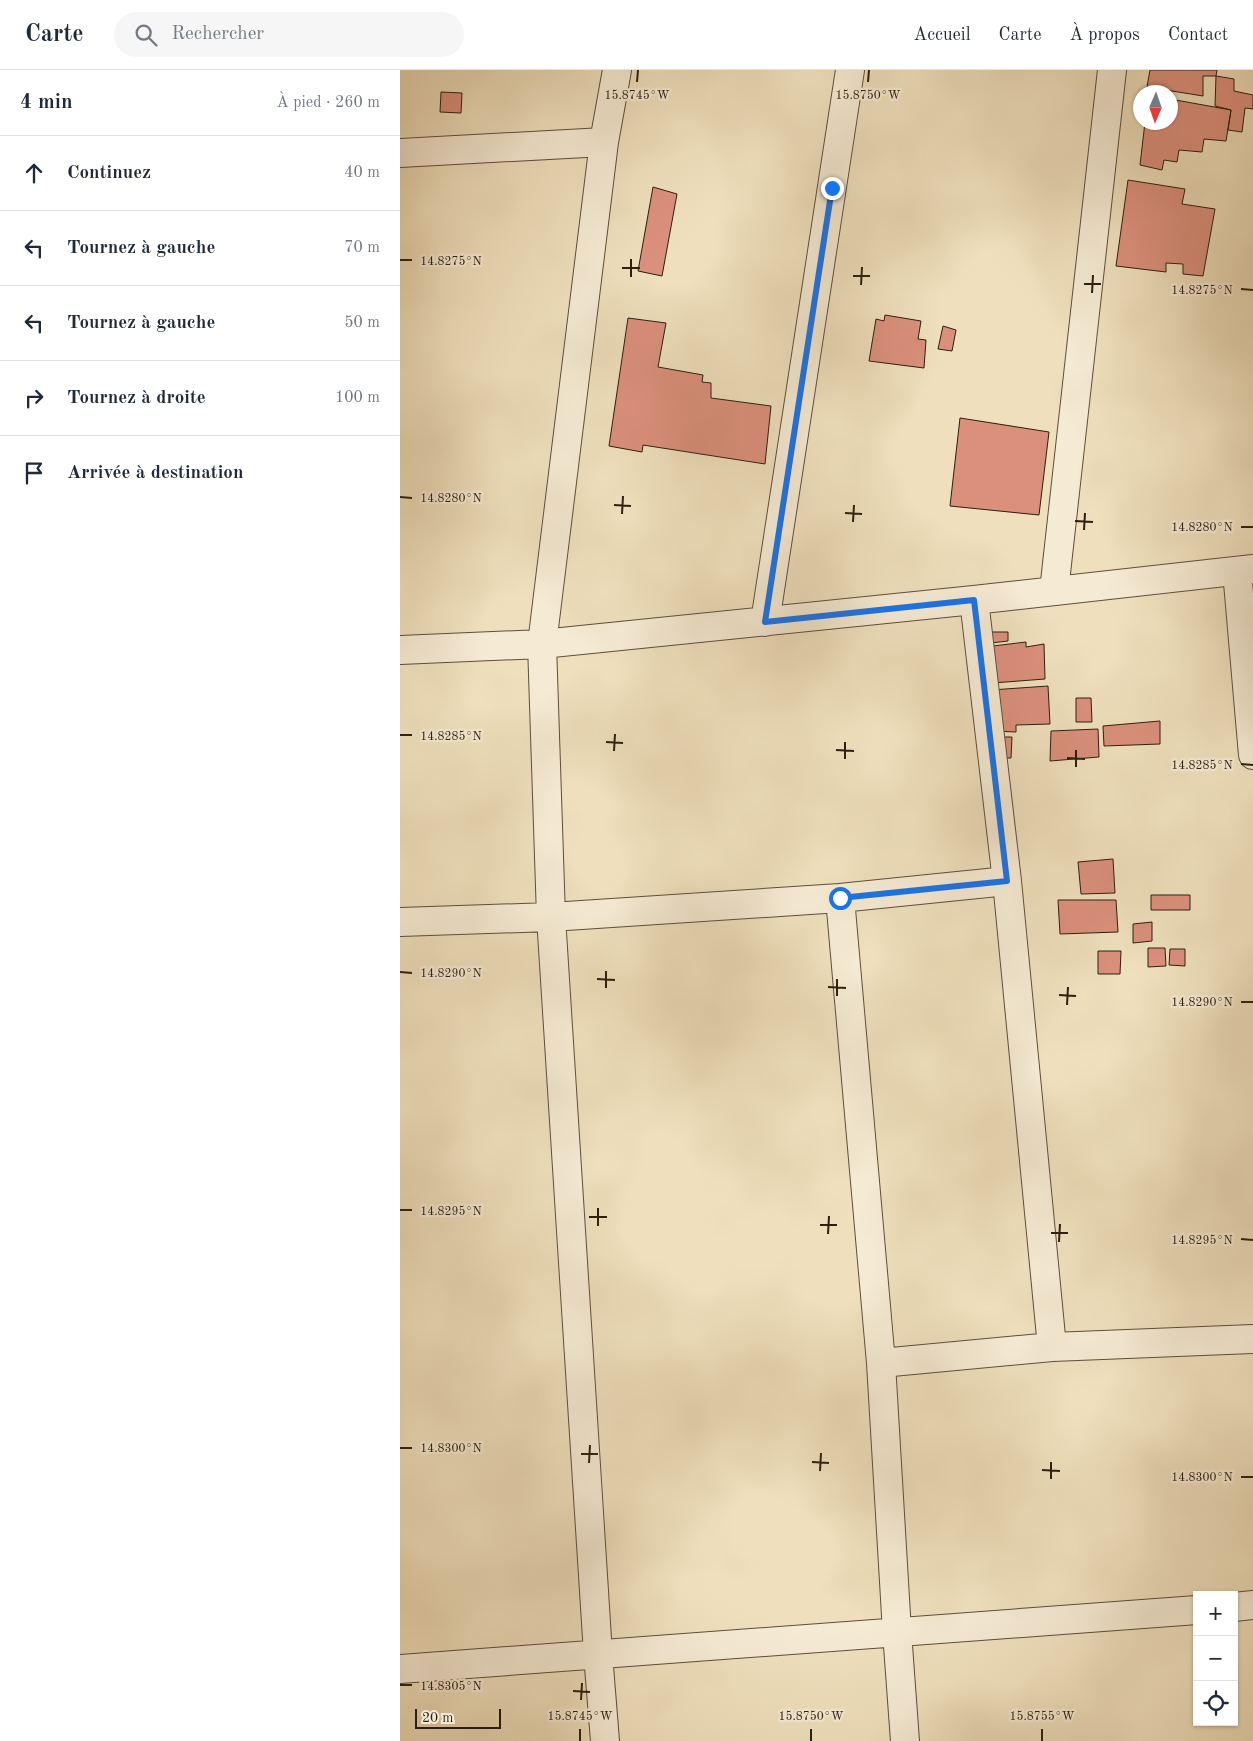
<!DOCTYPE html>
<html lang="fr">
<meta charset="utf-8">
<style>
:root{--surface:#fff;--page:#f6f6f7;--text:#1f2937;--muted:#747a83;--line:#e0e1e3}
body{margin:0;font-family:"Old Standard TT",serif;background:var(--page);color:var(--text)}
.controls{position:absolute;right:15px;bottom:15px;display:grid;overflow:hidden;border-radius:0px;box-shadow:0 1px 4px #0004}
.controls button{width:45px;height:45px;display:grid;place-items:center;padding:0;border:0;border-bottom:1px solid var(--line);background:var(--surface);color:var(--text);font:25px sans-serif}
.compass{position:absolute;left:733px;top:15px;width:45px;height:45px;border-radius:50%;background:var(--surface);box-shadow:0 1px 4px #0004;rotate:182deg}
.scale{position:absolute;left:15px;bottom:12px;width:86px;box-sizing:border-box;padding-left:5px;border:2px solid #2c1e10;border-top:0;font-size:14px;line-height:18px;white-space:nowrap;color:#2c1e10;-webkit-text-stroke:4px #f5ead3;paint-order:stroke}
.stop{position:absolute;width:15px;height:15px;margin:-11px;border:4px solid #1a73e8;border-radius:50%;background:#fff}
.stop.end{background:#1a73e8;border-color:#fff;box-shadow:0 1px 5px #0008}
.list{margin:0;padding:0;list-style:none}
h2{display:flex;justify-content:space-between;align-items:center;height:65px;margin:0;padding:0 20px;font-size:21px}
h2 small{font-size:16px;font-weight:400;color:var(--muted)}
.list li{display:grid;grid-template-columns:32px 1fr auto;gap:15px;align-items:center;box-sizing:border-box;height:75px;padding:0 20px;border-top:1px solid var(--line)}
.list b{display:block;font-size:19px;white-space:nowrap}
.list em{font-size:16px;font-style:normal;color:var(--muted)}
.icon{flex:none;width:28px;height:28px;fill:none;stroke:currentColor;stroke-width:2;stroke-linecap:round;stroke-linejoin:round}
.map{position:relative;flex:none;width:853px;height:1671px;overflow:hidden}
header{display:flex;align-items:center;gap:30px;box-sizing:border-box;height:70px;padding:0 25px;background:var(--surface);border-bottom:1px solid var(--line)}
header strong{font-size:24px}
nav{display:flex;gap:28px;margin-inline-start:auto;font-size:18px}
.search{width:350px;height:45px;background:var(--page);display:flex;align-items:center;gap:12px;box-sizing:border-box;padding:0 18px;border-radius:28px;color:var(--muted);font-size:19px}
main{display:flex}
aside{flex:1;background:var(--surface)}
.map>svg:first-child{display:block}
.building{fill:#db907c;stroke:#2c1e10}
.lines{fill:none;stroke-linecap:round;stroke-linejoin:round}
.minor-casing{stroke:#5d4e3b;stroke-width:30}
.minor{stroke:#f5ead3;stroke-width:28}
.route{stroke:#1a73e8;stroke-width:6}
.ticks{fill:none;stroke:#2c1e10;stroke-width:2}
.ticks-label{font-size:12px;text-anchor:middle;fill:#2c1e10;stroke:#f5ead3;stroke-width:4.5;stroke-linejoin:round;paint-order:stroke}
</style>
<header>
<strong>Carte</strong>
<div class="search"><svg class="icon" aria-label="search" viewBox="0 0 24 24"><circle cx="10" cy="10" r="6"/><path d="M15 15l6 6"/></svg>Rechercher</div>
<nav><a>Accueil</a><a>Carte</a><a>À propos</a><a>Contact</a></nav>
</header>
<main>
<aside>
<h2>4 min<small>À pied · 260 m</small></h2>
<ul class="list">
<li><svg class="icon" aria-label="ahead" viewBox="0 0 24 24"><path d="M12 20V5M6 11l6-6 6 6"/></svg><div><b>Continuez</b></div><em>40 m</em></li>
<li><svg class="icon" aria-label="left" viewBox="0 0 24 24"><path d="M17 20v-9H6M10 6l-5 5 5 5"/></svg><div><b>Tournez à gauche</b></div><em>70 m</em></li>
<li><svg class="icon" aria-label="left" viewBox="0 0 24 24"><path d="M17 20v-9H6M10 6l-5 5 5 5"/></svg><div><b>Tournez à gauche</b></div><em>50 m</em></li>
<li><svg class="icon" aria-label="right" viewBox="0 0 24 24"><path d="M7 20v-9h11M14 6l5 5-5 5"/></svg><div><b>Tournez à droite</b></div><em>100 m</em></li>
<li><svg class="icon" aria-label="arrive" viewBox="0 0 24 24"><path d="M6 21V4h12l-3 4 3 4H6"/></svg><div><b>Arrivée à destination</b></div></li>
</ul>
</aside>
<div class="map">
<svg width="853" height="1671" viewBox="0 0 853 1671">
<rect width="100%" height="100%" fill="#efdfbc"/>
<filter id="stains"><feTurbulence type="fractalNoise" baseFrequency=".004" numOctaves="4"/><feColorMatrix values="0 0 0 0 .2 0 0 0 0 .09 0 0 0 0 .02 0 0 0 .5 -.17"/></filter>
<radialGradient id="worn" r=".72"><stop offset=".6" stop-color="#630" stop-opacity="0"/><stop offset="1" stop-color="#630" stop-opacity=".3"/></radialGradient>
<!-- building -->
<path class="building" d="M750,0H817L816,6H803V26L747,17Z
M816,6L834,9V21L853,25V39L845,38L842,62L828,60L831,40L815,36Z
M41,22L62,23L61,43L40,42Z
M770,29L831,40L826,71L804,69L802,82L779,80L777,92L764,90L762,100L740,95L745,52H770Z
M728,110L785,119L782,134L815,139L803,206L783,204V194L766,193V202L716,196Z
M253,117L277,124L262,206L238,201Z
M485,245L521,251L518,269L526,270L524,298L469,291L476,249L484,251Z
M228,248L266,253L258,297L303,305L302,312L311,313V328L371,336L365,394L243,375L242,382L209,376Z
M543,256L556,260L552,281L538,279Z
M560,348L649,362L639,445L550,436Z
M591,562H608V571L591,573Z
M626,572V577L644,574L645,609L593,613V576Z
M648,616L650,654L616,655V662L593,661L591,620Z
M676,628H691L692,652H676Z
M760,651V674L704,676L703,656Z
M698,659L699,687L650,691L651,661Z
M597,667H612L611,688H597Z
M713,789L715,823L681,824L678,792Z
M751,825H790V840H751Z
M658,830H716L718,862L660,864Z
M752,852V871L733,873V854Z
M748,878H765L766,896L748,897Z
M770,879H785V896L769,895Z
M698,881H721L720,904H698Z"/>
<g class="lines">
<!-- minor casing -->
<g class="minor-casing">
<path id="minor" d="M0,83L204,72
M837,501L853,685
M654,521L712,0
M574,530L607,811L652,1277
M365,552L450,0
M0,580L142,574L574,530L853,499
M440,828L481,1293L497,1562L505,1671
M0,852L151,847L440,828L607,811
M481,1293L652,1277L853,1269
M834,1537L853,1535
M0,1599L797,1540
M205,1671L198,1584L151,847L142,574L204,72L217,0"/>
</g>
<!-- minor -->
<use href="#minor" class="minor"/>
</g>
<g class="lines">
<!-- route -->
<path class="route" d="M432,118L365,552L574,530L607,811L440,828"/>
</g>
<!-- ticks -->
<path class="ticks" d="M237,12L238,0M468,12L469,0M0,190H12M222,198H240M453,206H470M231,207V189M684,214H701M461,215L462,197M841,219L853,220M692,223L693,205M0,427L12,428M214,435L231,436M445,443L462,444M222,444L223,426M675,451L693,452M453,452L454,435M841,457H853M684,460L685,443M0,665H12M206,672L223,673M436,680L454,681M214,681L215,664M667,688L685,689M445,689V672M841,694L853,695M676,697V680M0,902L12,903M197,909L215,910M428,917L446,918M206,918V901M659,925L676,926M437,926V909M841,932H853M667,935L668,917M0,1140H12M189,1147H207M420,1155H437M198,1156V1138M651,1163H668M428,1164L429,1146M841,1169L853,1170M659,1172L660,1154M0,1378H12M181,1384H198M412,1392L429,1393M189,1393L190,1375M642,1400L660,1401M420,1401L421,1383M841,1407H853M651,1409V1392M0,1615H12M173,1621L190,1622M181,1630L182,1613M180,1671V1659M411,1671V1659M642,1671V1659"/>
<g class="ticks-label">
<text x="237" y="29">15.8745°W</text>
<text x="468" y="29">15.8750°W</text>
<text x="51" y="195">14.8275°N</text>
<text x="802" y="224">14.8275°N</text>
<text x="51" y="432">14.8280°N</text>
<text x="802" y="461">14.8280°N</text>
<text x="51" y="670">14.8285°N</text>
<text x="802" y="699">14.8285°N</text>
<text x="51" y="907">14.8290°N</text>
<text x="802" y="936">14.8290°N</text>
<text x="51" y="1145">14.8295°N</text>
<text x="802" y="1174">14.8295°N</text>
<text x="51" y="1382">14.8300°N</text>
<text x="802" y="1411">14.8300°N</text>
<text x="51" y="1620">14.8305°N</text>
<text x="180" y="1650">15.8745°W</text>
<text x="411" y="1650">15.8750°W</text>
<text x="642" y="1650">15.8755°W</text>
</g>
<rect width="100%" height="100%" filter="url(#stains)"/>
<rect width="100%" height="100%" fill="url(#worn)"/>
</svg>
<div class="controls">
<button>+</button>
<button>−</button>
<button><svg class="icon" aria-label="locate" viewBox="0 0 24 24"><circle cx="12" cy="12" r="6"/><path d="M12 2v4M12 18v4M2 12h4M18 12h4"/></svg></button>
</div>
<svg class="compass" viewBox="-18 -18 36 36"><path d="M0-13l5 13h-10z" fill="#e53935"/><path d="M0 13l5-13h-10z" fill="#747a83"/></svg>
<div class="scale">20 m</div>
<div class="stop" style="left:440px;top:828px"></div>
<div class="stop end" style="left:432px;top:118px"></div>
</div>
</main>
